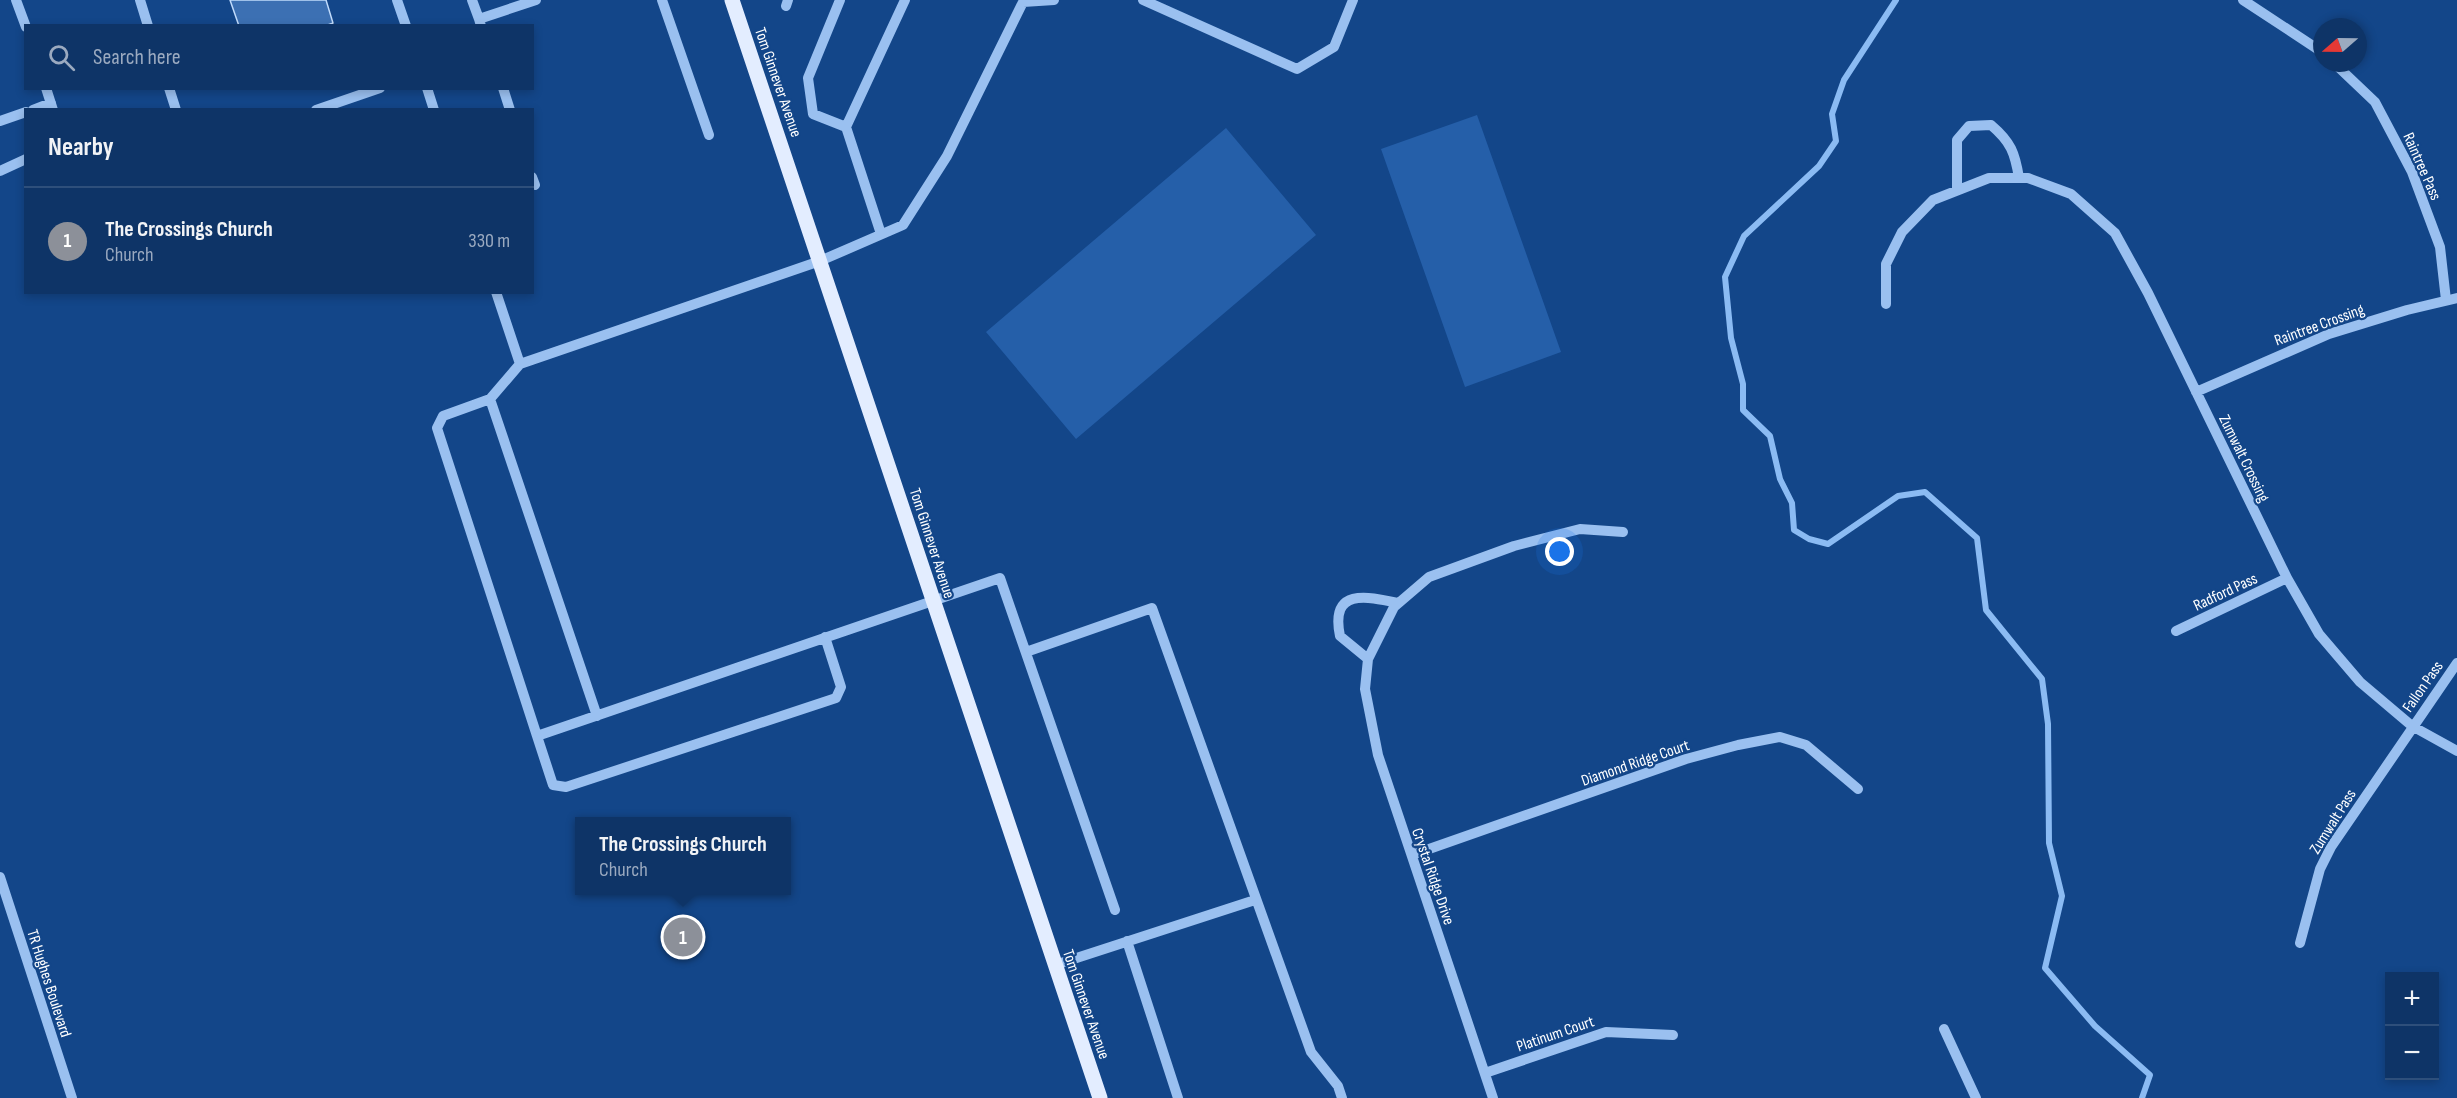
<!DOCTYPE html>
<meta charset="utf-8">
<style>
:root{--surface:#0e3467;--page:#173c6d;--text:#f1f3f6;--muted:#9baac0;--line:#2e4f7b;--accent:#8c9099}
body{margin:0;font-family:"Sofia Sans Condensed",sans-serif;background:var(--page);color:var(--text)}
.controls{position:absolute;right:18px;bottom:18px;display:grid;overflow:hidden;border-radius:0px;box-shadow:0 3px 9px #0003}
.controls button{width:54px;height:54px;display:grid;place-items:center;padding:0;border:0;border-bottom:2px solid var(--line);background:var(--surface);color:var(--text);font:30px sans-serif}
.compass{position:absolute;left:2313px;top:18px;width:54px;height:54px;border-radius:50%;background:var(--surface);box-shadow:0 3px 9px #0003;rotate:250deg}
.you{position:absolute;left:1560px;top:552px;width:21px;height:21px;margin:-15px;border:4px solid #fff;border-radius:50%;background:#1a73e8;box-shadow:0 0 0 9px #1a73e833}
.badge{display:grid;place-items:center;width:39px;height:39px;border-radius:50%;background:var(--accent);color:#fff;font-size:20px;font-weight:700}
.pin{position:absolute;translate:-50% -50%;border:3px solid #fff;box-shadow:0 2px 6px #0006}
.popup{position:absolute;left:575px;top:817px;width:216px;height:78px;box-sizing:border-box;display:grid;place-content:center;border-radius:0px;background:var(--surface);filter:drop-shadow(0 2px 4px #0005);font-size:20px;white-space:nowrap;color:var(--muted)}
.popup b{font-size:22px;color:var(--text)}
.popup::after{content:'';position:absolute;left:50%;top:100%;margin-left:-12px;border:12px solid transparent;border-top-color:var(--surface)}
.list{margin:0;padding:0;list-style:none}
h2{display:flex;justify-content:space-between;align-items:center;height:78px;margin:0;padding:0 24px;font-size:26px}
h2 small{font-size:20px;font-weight:400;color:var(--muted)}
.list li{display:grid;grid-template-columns:39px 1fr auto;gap:18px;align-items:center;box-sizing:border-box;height:108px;padding:0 24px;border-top:2px solid var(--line)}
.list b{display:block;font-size:22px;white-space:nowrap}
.list p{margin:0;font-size:20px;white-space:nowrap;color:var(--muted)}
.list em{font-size:20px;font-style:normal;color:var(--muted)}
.icon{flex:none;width:33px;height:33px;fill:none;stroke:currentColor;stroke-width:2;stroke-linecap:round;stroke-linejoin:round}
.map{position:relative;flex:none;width:2457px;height:1098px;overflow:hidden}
.search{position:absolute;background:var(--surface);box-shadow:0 3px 9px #0003;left:24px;top:24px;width:510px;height:66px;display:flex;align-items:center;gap:15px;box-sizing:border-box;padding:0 21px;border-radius:0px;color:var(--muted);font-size:22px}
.panel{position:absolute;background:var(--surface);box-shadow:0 3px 9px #0003;left:24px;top:108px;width:510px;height:186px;border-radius:0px}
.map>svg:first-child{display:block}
.green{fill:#255fa9}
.shadow{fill:#0007}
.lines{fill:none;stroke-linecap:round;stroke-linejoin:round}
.stream{stroke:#8bbbf3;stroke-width:6}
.building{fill:#3c70b3;stroke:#c0dbfc;stroke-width:1.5}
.minor{stroke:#9ac0f0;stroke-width:10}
.major{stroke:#e3edff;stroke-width:15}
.labels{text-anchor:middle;stroke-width:4.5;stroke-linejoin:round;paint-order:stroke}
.street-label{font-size:16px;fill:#fff;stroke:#134689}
</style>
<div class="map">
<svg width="2457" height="1098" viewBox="0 0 2457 1098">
<rect width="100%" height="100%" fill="#134689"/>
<!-- green -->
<path class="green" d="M1477,115L1561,352L1465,387L1381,149Z
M1226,128L1316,235L1076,439L986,332Z"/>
<!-- shadow -->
<path class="shadow" d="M232,0H326L334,24L241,26Z"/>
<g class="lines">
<!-- stream -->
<path class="stream" d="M1896,0L1844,80L1832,114L1836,141L1819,166L1744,236L1725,277L1731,338L1743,384V410L1770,436L1780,479L1792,503L1794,530L1809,539L1828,544L1898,496L1925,492L1977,538L1986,610L2042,679L2048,724L2049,843L2062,896L2045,968L2095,1026L2150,1075L2142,1098"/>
</g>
<!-- building -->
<path class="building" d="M230,0H326L333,23L325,26H239Z"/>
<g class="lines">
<!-- minor -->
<path class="minor" d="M16,0L26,27
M140,0L148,26
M397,0L406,26
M472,0L479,19
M662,0L709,135
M840,0L808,78L813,114L846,127L881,234
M1143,0L1297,69L1334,47L1353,0
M2243,0L2322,52
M1023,2L1054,0
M786,6L788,0
M481,26L479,19L536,0
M2334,63L2375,102L2412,172L2440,247L2446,300
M46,88L53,110
M169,88L176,110
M427,88L434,110
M503,88L510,110
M33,110L51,103
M316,110L380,88
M0,121L26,112
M846,127L905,0
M0,171L26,159
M532,177L535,185
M1957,190V140L1969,126L1991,125C2011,142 2015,153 2019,178
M496,292L520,364L490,399L443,416L437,428L537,736L1000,578L1115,910
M1886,304V264L1902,232L1933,200L1989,178H2028L2071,194L2115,233L2148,293L2287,578L2319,634L2360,682L2412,726L2457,751
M520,364L820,261L903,225L947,156L1024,0
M2196,392L2329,334L2407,310L2457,298
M490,399L597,716
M2176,631L2287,578
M1026,652L1152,608L1311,1052L1338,1086L1342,1098
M1368,659L1340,636C1330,588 1366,596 1398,603
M537,736L553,785L566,787L836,698L841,687L825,637
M1412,855L1686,759L1738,745L1780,737L1806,745L1858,789
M0,877L72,1098
M1127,941L1178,1098
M2300,943L2320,869L2331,847L2457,663
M1055,965L1255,900
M1944,1029L1976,1098
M1485,1073L1606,1032L1673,1035
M1493,1098L1378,755L1365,689L1368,659L1394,607L1429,577L1514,546L1580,529L1623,532"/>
<!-- major -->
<path class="major" d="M732,0L1100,1098"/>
</g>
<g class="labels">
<!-- street labels -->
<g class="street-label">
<text transform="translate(779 82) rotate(71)" y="6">Tom Ginnever Avenue</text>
<text transform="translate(2423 166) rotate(66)" y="6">Raintree Pass</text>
<text transform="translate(2319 324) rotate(-20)" y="6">Raintree Crossing</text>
<text transform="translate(2245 458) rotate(64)" y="6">Zumwalt Crossing</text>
<text transform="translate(933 543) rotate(72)" y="6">Tom Ginnever Avenue</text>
<text transform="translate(2225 591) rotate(-25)" y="6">Radford Pass</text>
<text transform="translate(2422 686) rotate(-55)" y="6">Fallon Pass</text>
<text transform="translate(1635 762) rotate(-19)" y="6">Diamond Ridge Court</text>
<text transform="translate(2332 821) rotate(-58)" y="6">Zumwalt Pass</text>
<text transform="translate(1434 876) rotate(71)" y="6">Crystal Ridge Drive</text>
<text transform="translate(50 983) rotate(72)" y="6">TR Hughes Boulevard</text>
<text transform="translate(1087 1004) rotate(71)" y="6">Tom Ginnever Avenue</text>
<text transform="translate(1555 1033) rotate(-19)" y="6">Platinum Court</text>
</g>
</g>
</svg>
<div class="controls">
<button>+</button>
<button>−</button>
</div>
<svg class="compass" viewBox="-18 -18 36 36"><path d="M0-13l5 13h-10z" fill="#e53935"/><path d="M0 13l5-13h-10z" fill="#9baac0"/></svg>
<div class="you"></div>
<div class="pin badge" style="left:683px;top:937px">1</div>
<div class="popup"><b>The Crossings Church</b>Church</div>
<div class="search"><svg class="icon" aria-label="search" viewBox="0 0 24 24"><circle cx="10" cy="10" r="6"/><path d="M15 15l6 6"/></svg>Search here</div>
<section class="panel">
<h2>Nearby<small></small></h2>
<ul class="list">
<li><span class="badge">1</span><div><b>The Crossings Church</b><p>Church</p></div><em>330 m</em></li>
</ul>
</section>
</div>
